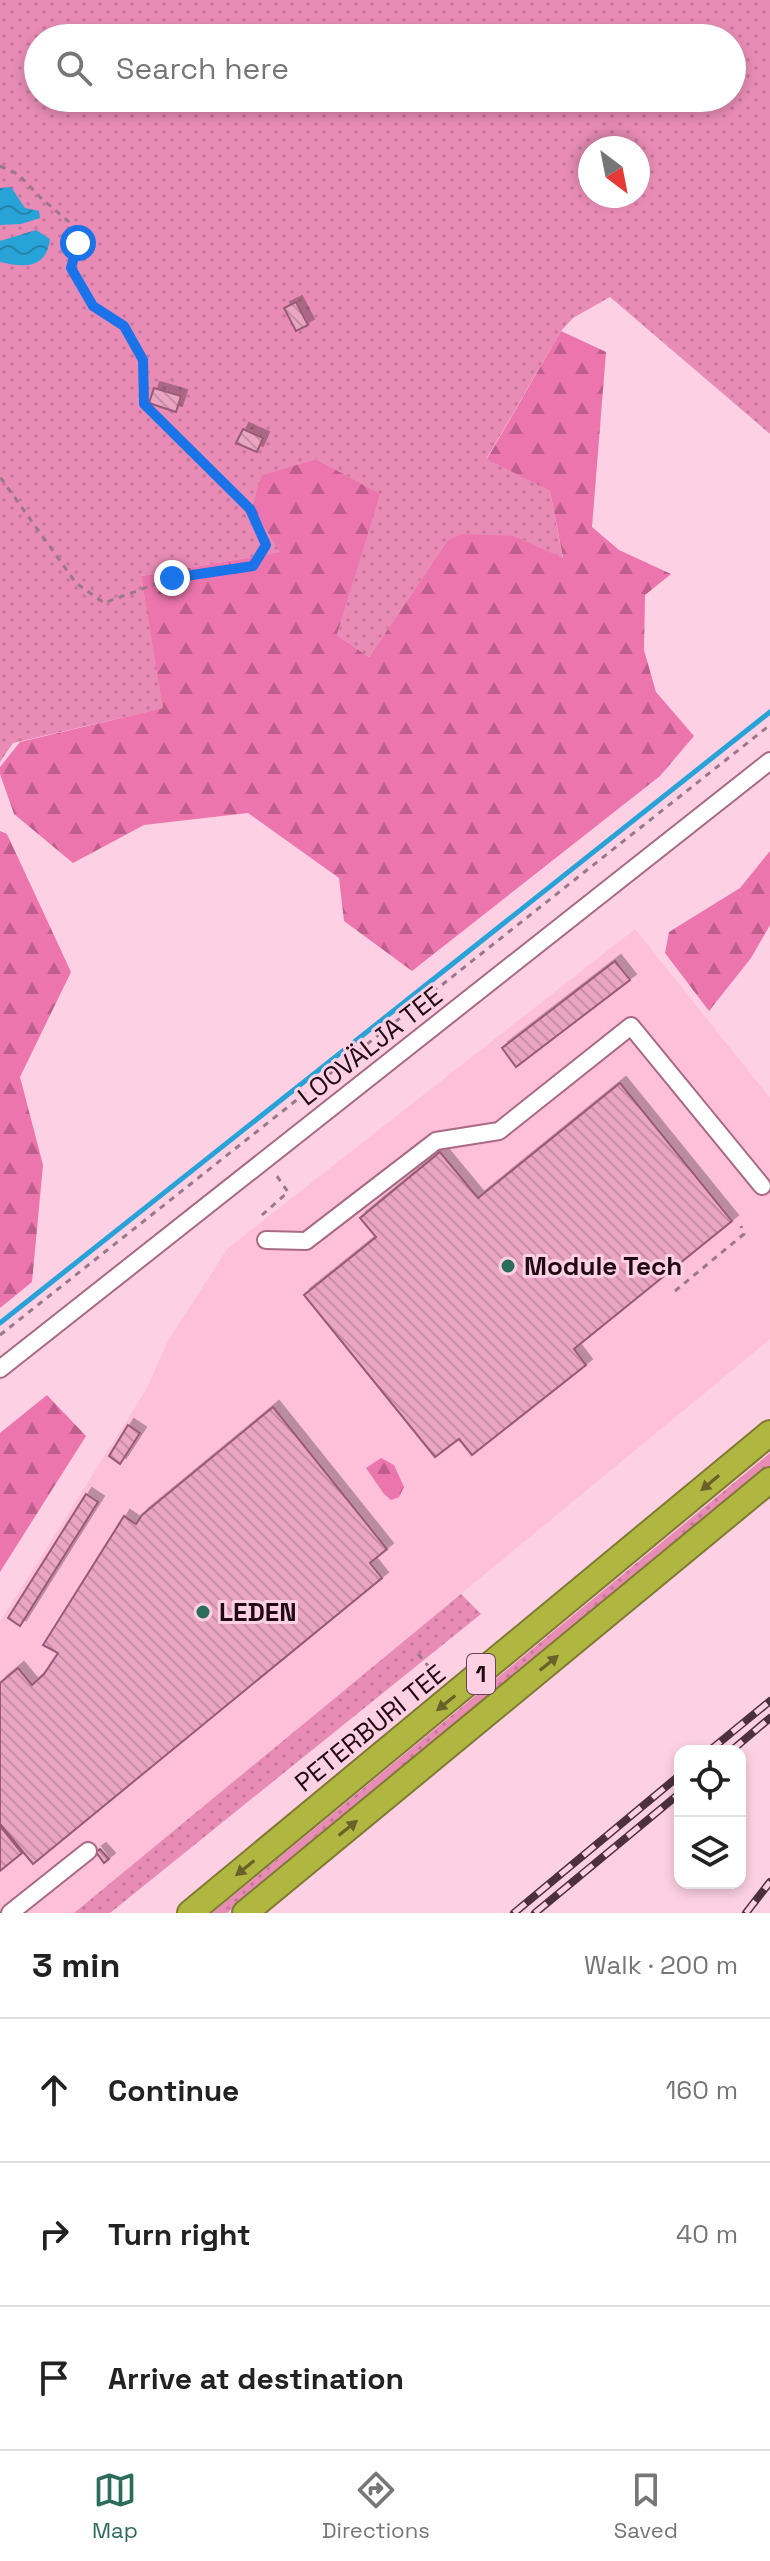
<!DOCTYPE html>
<meta charset="utf-8">
<style>
:root{--surface:#fff;--page:#f2f2f2;--text:#222;--muted:#767676;--line:#e0e0e0;--accent:#2c6c5a}
body{margin:0;font-family:"Space Grotesk",sans-serif;background:var(--page);color:var(--text)}
.controls{position:absolute;right:24px;bottom:24px;display:grid;overflow:hidden;border-radius:16px;box-shadow:0 4px 12px #0003}
.controls button{width:72px;height:72px;display:grid;place-items:center;padding:0;border:0;border-bottom:2px solid var(--line);background:var(--surface);color:var(--text);font:40px sans-serif}
.compass{position:absolute;left:578px;top:136px;width:72px;height:72px;border-radius:50%;background:var(--surface);box-shadow:0 4px 12px #0003;rotate:148deg}
.stop{position:absolute;width:24px;height:24px;margin:-18px;border:6px solid #1a73e8;border-radius:50%;background:#fff}
.stop.end{background:#1a73e8;border-color:#fff;box-shadow:0 2px 8px #0008}
.list{margin:0;padding:0;list-style:none}
h2{display:flex;justify-content:space-between;align-items:center;height:104px;margin:0;padding:0 32px;font-size:34px}
h2 small{font-size:26px;font-weight:400;color:var(--muted)}
.list li{display:grid;grid-template-columns:52px 1fr auto;gap:24px;align-items:center;box-sizing:border-box;height:144px;padding:0 32px;border-top:2px solid var(--line)}
.list b{display:block;font-size:30px;white-space:nowrap}
.list em{font-size:26px;font-style:normal;color:var(--muted)}
.icon{flex:none;width:44px;height:44px;fill:none;stroke:currentColor;stroke-width:2;stroke-linecap:round;stroke-linejoin:round}
.map{position:relative;flex:none;width:770px;height:1913px;overflow:hidden}
.search{position:absolute;background:var(--surface);box-shadow:0 4px 12px #0003;left:24px;right:24px;top:24px;height:88px;display:flex;align-items:center;gap:20px;box-sizing:border-box;padding:0 28px;border-radius:44px;color:var(--muted);font-size:30px}
.sheet{height:536px;background:var(--surface)}
nav{display:flex;justify-content:space-around;align-items:center;box-sizing:border-box;height:112px;border-top:2px solid var(--line);background:var(--surface);font-size:22px;color:var(--muted)}
nav a{display:grid;justify-items:center;gap:4px}
nav .on{color:var(--accent)}
.map>svg:first-child{display:block}
.built{fill:#febfd9}
.grass{fill:url(#grass-dots);fill-rule:evenodd}
.forest{fill:url(#forest-firs)}
.water{fill:url(#water-waves)}
.lines{fill:none;stroke-linecap:round;stroke-linejoin:round}
.stream{stroke:#28a3d7;stroke-width:5}
.building{fill:url(#building-back-hatch);stroke:#985a76;stroke-width:2;filter:url(#shadow)}
.minor-casing{stroke:#a96985;stroke-width:20}
.highway-casing{stroke:#7e7a31;stroke-width:28}
.path{stroke:#9b7887;stroke-width:3;stroke-dasharray:6 6;stroke-linecap:butt}
.minor{stroke:#fff;stroke-width:16}
.highway{stroke:#b0b740;stroke-width:24}
.rail-casing{stroke:#4c313d;stroke-width:8}
.rail{stroke:#fdd1e3;stroke-width:5;stroke-dasharray:15;stroke-linecap:butt}
.oneway{fill:#69602a}
.route{stroke:#1a73e8;stroke-width:10}
.poi-dot{fill:#2c6c5a;stroke:#fdd1e3;stroke-width:3}
.labels{text-anchor:middle;stroke-width:6;stroke-linejoin:round;paint-order:stroke}
.shield{fill:#fdd1e3;stroke:#644653;stroke-width:2}
.shield-label{font-size:24px;font-weight:bold;fill:#220a15}
.street-label{font-size:26px;fill:#220a15;stroke:#fdd1e3}
.poi-label{font-size:26px;font-weight:bold;fill:#220a15;stroke:#fdd1e3;text-anchor:start}
</style>
<div class="map">
<svg width="770" height="1913" viewBox="0 0 770 1913">
<defs>
<pattern id="grass-dots" width="8" height="8" patternUnits="userSpaceOnUse" patternTransform="scale(2)"><rect width="8" height="8" fill="#e88cb5"/><path d="M2 2h.1M6 6h.1" fill="none" stroke="#c7779b" stroke-width="1.8" stroke-linecap="round"/></pattern>
<pattern id="forest-firs" width="22" height="20" patternUnits="userSpaceOnUse" patternTransform="scale(2)"><rect width="22" height="20" fill="#ec75ad"/><path d="M5 1l3.5 6h-7zM16 11l3.5 6h-7z" fill="#bf5e8c"/></pattern>
<pattern id="water-waves" width="16" height="10" patternUnits="userSpaceOnUse" patternTransform="scale(2)"><rect width="16" height="10" fill="#28a3d7"/><path d="M0 5q4-4 8 0t8 0" fill="none" stroke="#2283ad"/></pattern>
<pattern id="building-back-hatch" width="6" height="6" patternUnits="userSpaceOnUse" patternTransform="scale(2)"><rect width="6" height="6" fill="#eaa5c2"/><path d="M-1 5l2 2M0 0l6 6M5-1l2 2" fill="none" stroke="#c88da6"/></pattern>
<filter id="shadow"><feDropShadow dx="6" dy="-6" stdDeviation="0" flood-color="#0004"/></filter>
</defs>
<rect width="100%" height="100%" fill="#fdd1e3"/>
<!-- built -->
<path class="built" d="M635,929L770,1098V1339L74,1913H0V1622L146,1390L167,1343L227,1249Z"/>
<!-- grass -->
<path class="grass" d="M0,0H770V434L610,297L573,318L561,331L487,458L550,491L563,559L514,536L447,541L369,657L337,635L379,494L316,459L263,475L252,507L281,552L141,576L164,708L13,743L0,762ZM38,38H732V98H38ZM590,148H638V196H590Z
M770,1453V1467L733,1497L227,1913H212Z
M461,1594L481,1614L110,1913H74Z"/>
<!-- forest -->
<path class="forest" d="M561,331L606,352L592,527L619,550L671,574L645,595L644,650L656,692L694,736L660,776L412,971L344,921L339,878L248,813L144,825L73,863L14,814L0,774V767L20,742L163,708L141,576L280,552L252,507L262,475L316,459L380,494L337,635L369,657L447,541L462,534L514,536L563,558L550,491L487,459Z
M0,831L7,834L71,972L20,1077L43,1165L32,1282L0,1308Z
M770,851V925L751,958L709,1011L665,953L669,932L740,888Z
M47,1395L86,1436L0,1572V1433Z
M381,1458L394,1465L404,1487L399,1497L391,1500L384,1494L366,1468Z"/>
<!-- water -->
<path class="water" d="M11,187L25,208L39,211L40,218L21,224L0,225V188Z
M36,230L50,239C46,269 25,268 0,262V241Z"/>
<g class="lines">
<!-- stream -->
<path class="stream" d="M0,1323L770,712"/>
</g>
<!-- building -->
<path class="building" d="M296,302L308,325L296,331L284,308Z
M154,388L181,396L176,412L149,403Z
M243,429L263,438L257,452L236,443Z
M615,961L630,980L516,1067L502,1048Z
M620,1083L732,1221L574,1349L586,1365L472,1455L459,1439L435,1457L304,1295L376,1237L360,1218L440,1152L478,1198Z
M273,1407L387,1549L370,1563L382,1578L33,1864L0,1824V1683L18,1668L32,1685L44,1674L58,1653L43,1645L124,1516L136,1524L142,1515Z
M128,1425L140,1433L120,1464L109,1456Z
M86,1494L98,1502L20,1626L8,1618Z
M0,1826L22,1853L0,1871Z
M100,1849L109,1859L104,1863L96,1852Z"/>
<g class="lines">
<!-- minor casing -->
<g class="minor-casing">
<path id="minor" d="M266,1240L306,1241L436,1141L499,1131L631,1026L762,1186
M0,1369L770,761
M10,1913L88,1851"/>
</g>
<!-- highway casing -->
<g class="highway-casing">
<path id="highway" d="M190,1913L770,1433
M245,1913L770,1480"/>
</g>
<!-- path -->
<path class="path" d="M0,166L18,174L41,198L68,221L78,243L71,268L93,306L124,326L143,360L144,404L250,509L266,545L253,566L172,578L104,603L76,583L0,477
M262,1215L288,1192L274,1172
M675,1291L744,1234L741,1226
M0,1335L770,725
M418,1654L441,1681"/>
<!-- minor -->
<use href="#minor" class="minor"/>
<!-- highway -->
<use href="#highway" class="highway"/>
<!-- rail casing -->
<g class="rail-casing">
<path id="rail" d="M709,1751L770,1701
M731,1751L770,1718
M514,1913L680,1775
M535,1913L680,1793
M746,1913L770,1882"/>
</g>
<!-- rail -->
<use href="#rail" class="rail"/>
</g>
<!-- one-way arrows -->
<defs><path id="oneway-solid" d="M-6-.8H1V-3.2L6.5 0L1 3.2V.8H-6Z" transform="scale(2)"/></defs>
<g class="oneway">
<use href="#oneway-solid" transform="translate(710 1483) rotate(140)"/>
<use href="#oneway-solid" transform="translate(549 1663) rotate(-39)"/>
<use href="#oneway-solid" transform="translate(446 1703) rotate(141)"/>
<use href="#oneway-solid" transform="translate(348 1828) rotate(-39)"/>
<use href="#oneway-solid" transform="translate(245 1868) rotate(141)"/>
</g>
<g class="lines">
<!-- route -->
<path class="route" d="M78,243L71,268L93,306L124,326L143,360L144,404L250,509L266,545L253,566L172,578"/>
</g>
<!-- markers -->
<g class="poi-dot">
<circle cx="508" cy="1266" r="8"/>
<circle cx="203" cy="1612" r="8"/>
</g>
<g class="labels">
<!-- shield labels -->
<rect class="shield" x="467" y="1654" width="28" height="40" rx="6"/>
<g class="shield-label">
<text x="481" y="1682">1</text>
</g>
<!-- street labels -->
<g class="street-label">
<text transform="translate(370 1046) rotate(-38)" y="9">LOOVÄLJA TEE</text>
<text transform="translate(370 1728) rotate(-39)" y="9">PETERBURI TEE</text>
</g>
<!-- poi labels -->
<g class="poi-label">
<text x="524" y="1275">Module Tech</text>
<text x="219" y="1621">LEDEN</text>
</g>
</g>
</svg>
<div class="controls">
<button><svg class="icon" aria-label="locate" viewBox="0 0 24 24"><circle cx="12" cy="12" r="6"/><path d="M12 2v4M12 18v4M2 12h4M18 12h4"/></svg></button>
<button><svg class="icon" aria-label="layers" viewBox="0 0 24 24"><path d="M12 4l9 5-9 5-9-5zM3 14l9 5 9-5"/></svg></button>
</div>
<svg class="compass" viewBox="-18 -18 36 36"><path d="M0-13l5 13h-10z" fill="#e53935"/><path d="M0 13l5-13h-10z" fill="#767676"/></svg>
<div class="stop" style="left:78px;top:243px"></div>
<div class="stop end" style="left:172px;top:578px"></div>
<div class="search"><svg class="icon" aria-label="search" viewBox="0 0 24 24"><circle cx="10" cy="10" r="6"/><path d="M15 15l6 6"/></svg>Search here</div>
</div>
<section class="sheet">
<h2>3 min<small>Walk · 200 m</small></h2>
<ul class="list">
<li><svg class="icon" aria-label="ahead" viewBox="0 0 24 24"><path d="M12 20V5M6 11l6-6 6 6"/></svg><div><b>Continue</b></div><em>160 m</em></li>
<li><svg class="icon" aria-label="right" viewBox="0 0 24 24"><path d="M7 20v-9h11M14 6l5 5-5 5"/></svg><div><b>Turn right</b></div><em>40 m</em></li>
<li><svg class="icon" aria-label="arrive" viewBox="0 0 24 24"><path d="M6 21V4h12l-3 4 3 4H6"/></svg><div><b>Arrive at destination</b></div></li>
</ul>
</section>
<nav>
<a class="on"><svg class="icon" aria-label="map" viewBox="0 0 24 24"><path d="M3 6l6-2 6 2 6-2v14l-6 2-6-2-6 2zM9 4v14M15 6v14"/></svg>Map</a>
<a><svg class="icon" aria-label="directions" viewBox="0 0 24 24"><path d="M12 3l9 9-9 9-9-9zM9 14v-3h6M13 9l2 2-2 2"/></svg>Directions</a>
<a><svg class="icon" aria-label="saved" viewBox="0 0 24 24"><path d="M7 4h10v16l-5-4-5 4z"/></svg>Saved</a>
</nav>
